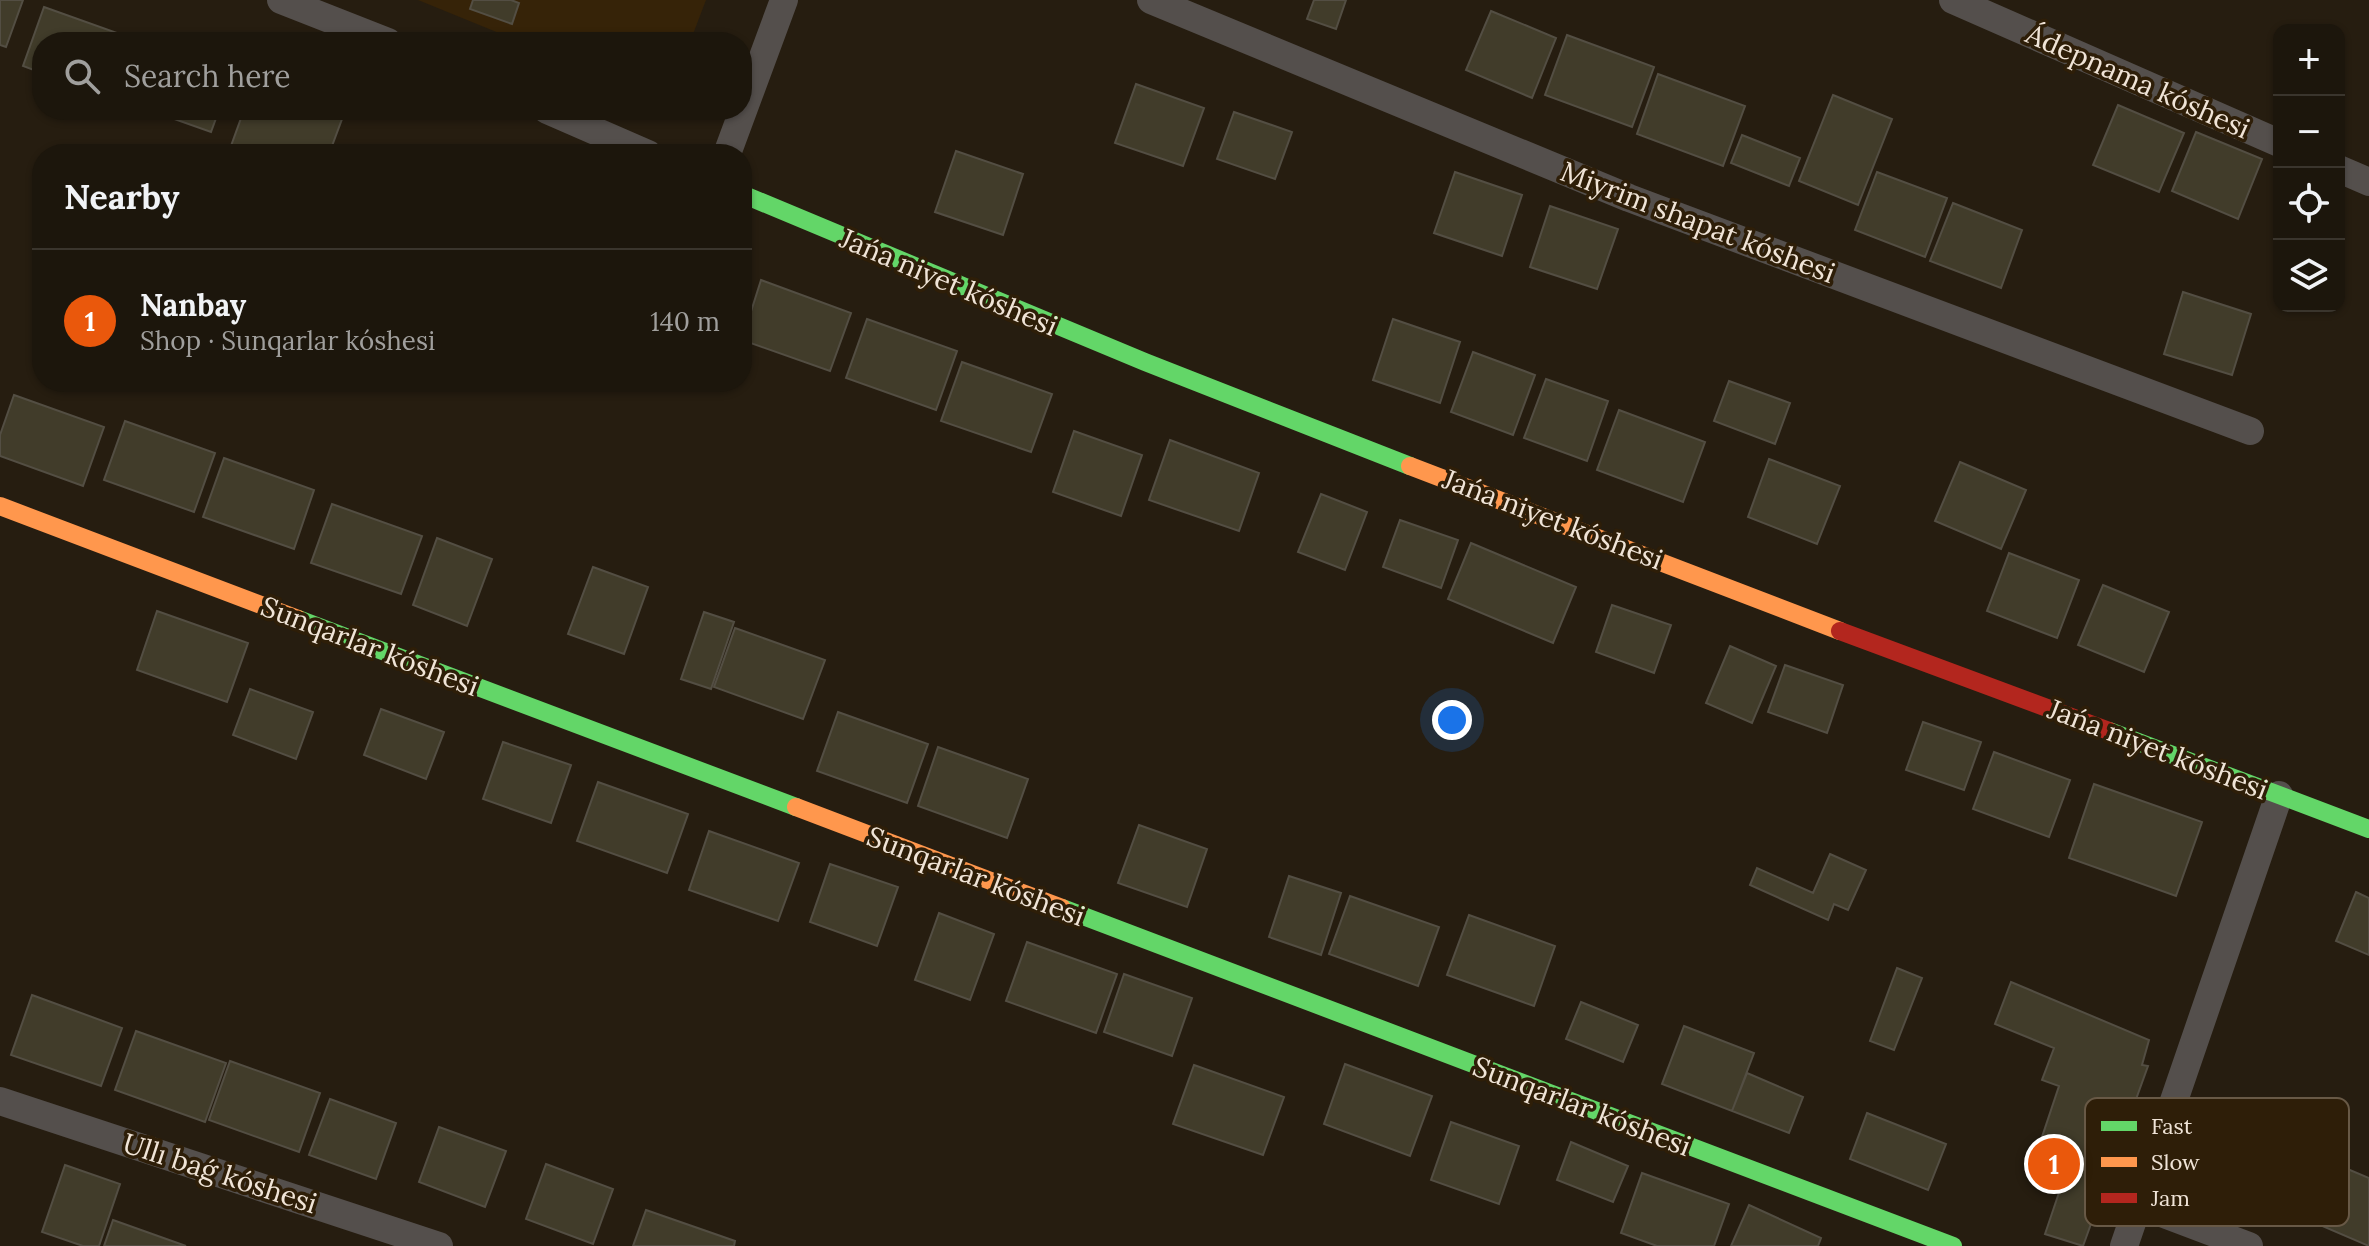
<!DOCTYPE html>
<meta charset="utf-8">
<style>
:root{--surface:#1c160c;--page:#251f15;--text:#f1f3f6;--muted:#a09f9d;--line:#3a352d;--accent:#ea580c}
body{margin:0;font-family:Lora,serif;background:var(--page);color:var(--text)}
.controls{position:absolute;right:24px;top:24px;display:grid;overflow:hidden;border-radius:16px;box-shadow:0 2px 6px #0004}
.controls button{width:72px;height:72px;display:grid;place-items:center;padding:0;border:0;border-bottom:2px solid var(--line);background:var(--surface);color:var(--text);font:40px sans-serif}
.you{position:absolute;left:1452px;top:720px;width:28px;height:28px;margin:-20px;border:6px solid #fff;border-radius:50%;background:#1a73e8;box-shadow:0 0 0 12px #1a73e833}
.badge{display:grid;place-items:center;width:52px;height:52px;border-radius:50%;background:var(--accent);color:#fff;font-size:26px;font-weight:700}
.pin{position:absolute;translate:-50% -50%;border:4px solid #fff;box-shadow:0 2px 8px #0006}
.list{margin:0;padding:0;list-style:none}
h2{display:flex;justify-content:space-between;align-items:center;height:104px;margin:0;padding:0 32px;font-size:34px}
h2 small{font-size:26px;font-weight:400;color:var(--muted)}
.list li{display:grid;grid-template-columns:52px 1fr auto;gap:24px;align-items:center;box-sizing:border-box;height:144px;padding:0 32px;border-top:2px solid var(--line)}
.list b{display:block;font-size:30px;white-space:nowrap}
.list p{margin:0;font-size:26px;white-space:nowrap;color:var(--muted)}
.list em{font-size:26px;font-style:normal;color:var(--muted)}
.icon{flex:none;width:44px;height:44px;fill:none;stroke:currentColor;stroke-width:2;stroke-linecap:round;stroke-linejoin:round}
.map{position:relative;flex:none;width:2369px;height:1246px;overflow:hidden}
.search{position:absolute;background:var(--surface);box-shadow:0 2px 6px #0004;left:32px;top:32px;width:720px;height:88px;display:flex;align-items:center;gap:20px;box-sizing:border-box;padding:0 28px;border-radius:32px;color:var(--muted);font-size:30px}
.panel{position:absolute;background:var(--surface);box-shadow:0 2px 6px #0004;left:32px;top:144px;width:720px;height:248px;border-radius:32px}
.map>svg:first-child{display:block}
.built{fill:#362308}
.building{fill:#413c2a;stroke:#534e43;stroke-width:2}
.lines{fill:none;stroke-linecap:round;stroke-linejoin:round}
.street{stroke:#544f4c;stroke-width:28}
.fast{stroke:#63d668;stroke-width:18}
.slow{stroke:#ff974d;stroke-width:18}
.jam{stroke:#b3261e;stroke-width:18}
.labels{text-anchor:middle;stroke-width:7;stroke-linejoin:round;paint-order:stroke}
.street-label{font-size:28px;fill:#f0e4d7;stroke:#2e1e08}
.key{fill:#2e1e08;stroke:#685946;stroke-width:2}
.key-label{font-size:22px;fill:#f0e4d7}
</style>
<div class="map">
<svg width="2369" height="1246" viewBox="0 0 2369 1246">
<rect width="100%" height="100%" fill="#261d10"/>
<!-- built -->
<path class="built" d="M418,0H706L690,42H521Z"/>
<!-- building -->
<path class="building" d="M0,0H23L6,47L0,45Z
M473,0H511L519,3L512,24L470,9Z
M1314,0H1346L1336,29L1307,19Z
M44,7L134,39L133,42H42V73L23,66Z
M1491,11L1556,38L1532,98L1466,70Z
M1567,35L1654,67L1632,127L1545,95Z
M1658,74L1745,106L1723,166L1637,134Z
M1136,84L1204,108L1183,166L1115,143Z
M1833,95L1892,119L1858,205L1799,181Z
M2118,105L2184,133L2159,192L2093,165Z
M149,110H219L211,132Z
M244,110H317L342,119L329,154H255L231,146Z
M1234,112L1292,132L1275,179L1217,159Z
M2196,132L2262,159L2238,219L2172,191Z
M1742,135L1800,158L1789,186L1731,163Z
M956,151L1023,174L1003,235L935,212Z
M1455,172L1522,195L1502,256L1434,233Z
M1877,172L1947,198L1925,257L1855,230Z
M1953,203L2022,230L2001,288L1930,261Z
M1550,206L1618,229L1597,289L1530,267Z
M761,280L851,313L830,371L742,340Z
M2183,292L2251,314L2232,375L2164,354Z
M867,319L957,351L936,410L846,378Z
M1393,319L1460,342L1440,403L1373,380Z
M1473,352L1535,375L1513,435L1451,412Z
M962,362L1052,394L1031,452L941,421Z
M1546,379L1608,401L1587,461L1524,438Z
M1729,381L1790,403L1775,444L1714,421Z
M14,395L104,427L83,486L0,456V435Z
M1619,410L1705,442L1683,502L1597,470Z
M125,421L215,453L194,512L104,480Z
M1074,431L1142,455L1121,516L1053,492Z
M1170,440L1259,473L1239,531L1149,500Z
M224,458L314,490L294,549L203,517Z
M1769,459L1840,486L1817,544L1748,517Z
M1960,462L2026,490L2001,549L1935,521Z
M1321,494L1367,512L1345,570L1298,552Z
M332,504L422,536L401,594L311,563Z
M1400,520L1458,540L1441,588L1383,567Z
M437,538L492,559L467,626L413,605Z
M1471,543L1576,587L1553,643L1448,599Z
M2009,553L2079,580L2057,638L1987,611Z
M593,567L648,587L624,654L568,634Z
M2103,585L2169,612L2144,672L2078,645Z
M1612,605L1671,625L1654,673L1596,652Z
M157,611L248,643L227,702L137,670Z
M704,612L734,622L711,689L681,679Z
M735,628L825,660L803,719L714,687Z
M1730,646L1776,666L1752,723L1706,703Z
M1785,665L1843,685L1827,733L1768,712Z
M1785,665L1843,685L1827,733L1768,712Z
M250,689L313,712L296,759L233,735Z
M381,709L444,732L426,779L364,755Z
M838,712L928,744L907,803L817,771Z
M1923,722L1981,742L1964,790L1906,770Z
M503,742L571,765L551,823L483,799Z
M938,747L1028,779L1007,838L918,806Z
M1994,752L2070,780L2049,837L1973,809Z
M598,782L688,814L667,873L577,841Z
M2094,784L2202,822L2176,896L2069,858Z
M1139,825L1207,849L1187,907L1118,883Z
M709,831L799,863L778,921L689,890Z
M1830,854L1866,870L1848,910L1834,904L1828,920L1750,885L1757,868L1813,893Z
M830,864L898,887L877,946L810,922Z
M1289,876L1341,893L1321,955L1269,937Z
M2356,892L2369,898V955L2336,941Z
M1350,896L1439,927L1418,986L1329,954Z
M939,913L994,934L970,1000L915,980Z
M1469,915L1555,946L1534,1006L1447,975Z
M1027,942L1117,974L1096,1033L1006,1001Z
M1897,968L1922,978L1894,1050L1870,1041Z
M1124,974L1192,998L1172,1056L1104,1032Z
M2011,982L2149,1040L2142,1065L2148,1066L2083,1246L2045,1234L2068,1166L2036,1155L2059,1086L2042,1080L2054,1048L1995,1024Z
M32,995L122,1028L101,1086L11,1055Z
M1581,1002L1638,1025L1623,1062L1566,1039Z
M1684,1026L1754,1053L1732,1111L1662,1084Z
M136,1031L226,1063L205,1122L115,1090Z
M230,1061L320,1093L299,1152L209,1120Z
M1345,1064L1432,1096L1410,1156L1324,1124Z
M1194,1065L1284,1097L1263,1155L1173,1124Z
M1747,1073L1803,1097L1789,1133L1732,1111Z
M330,1099L396,1123L376,1179L309,1155Z
M1867,1113L1946,1144L1928,1190L1850,1159Z
M1451,1122L1519,1146L1499,1204L1431,1180Z
M439,1127L506,1151L485,1207L419,1182Z
M1571,1142L1628,1166L1613,1202L1557,1180Z
M2331,1162L2369,1178V1246L2306,1219Z
M546,1164L613,1189L593,1244L526,1219Z
M65,1165L120,1184L99,1246H83L42,1232Z
M1642,1173L1729,1204L1714,1246H1657L1621,1233Z
M1749,1205L1821,1238L1818,1246H1731Z
M646,1210L735,1241L734,1246H633Z
M113,1220L186,1246H104Z"/>
<g class="lines">
<!-- street -->
<path class="street" d="M281,0L388,42
M1151,0L1629,198L2250,431
M1953,0L2279,143
M547,110L648,154
M727,154L784,0
M2339,169L2369,182
M0,1101L439,1246
M2140,1205L2249,1246
M2124,1246L2279,795"/>
<!-- fast -->
<path class="fast" d="M742,194L1145,362L1410,466
M298,619L796,807
M2109,731L2369,829
M1062,908L1953,1246"/>
<!-- slow -->
<path class="slow" d="M1410,466L1840,631
M0,506L298,619
M796,807L1062,908"/>
<!-- jam -->
<path class="jam" d="M1840,631L2109,731"/>
</g>
<g class="labels">
<!-- street labels -->
<g class="street-label">
<text transform="translate(2138 81) rotate(24)" y="10">Ádepnama kóshesi</text>
<text transform="translate(1698 222) rotate(21)" y="10">Miyrim shapat kóshesi</text>
<text transform="translate(949 282) rotate(23)" y="10">Jańa niyet kóshesi</text>
<text transform="translate(1553 519) rotate(21)" y="10">Jańa niyet kóshesi</text>
<text transform="translate(370 646) rotate(21)" y="10">Sunqarlar kóshesi</text>
<text transform="translate(2158 749) rotate(21)" y="10">Jańa niyet kóshesi</text>
<text transform="translate(976 876) rotate(21)" y="10">Sunqarlar kóshesi</text>
<text transform="translate(1582 1106) rotate(21)" y="10">Sunqarlar kóshesi</text>
<text transform="translate(220 1173) rotate(18)" y="10">Ullı baǵ kóshesi</text>
</g>
</g>
<!-- legend -->
<rect x="2085" y="1098" width="264" height="128" rx="12" class="key"/>
<rect x="2101" y="1121" width="36" height="10" fill="#63d668"/>
<rect x="2101" y="1157" width="36" height="10" fill="#ff974d"/>
<rect x="2101" y="1193" width="36" height="10" fill="#b3261e"/>
<g class="key-label">
<text x="2151" y="1134">Fast</text>
<text x="2151" y="1170">Slow</text>
<text x="2151" y="1206">Jam</text>
</g>
</svg>
<div class="controls">
<button>+</button>
<button>−</button>
<button><svg class="icon" aria-label="locate" viewBox="0 0 24 24"><circle cx="12" cy="12" r="6"/><path d="M12 2v4M12 18v4M2 12h4M18 12h4"/></svg></button>
<button><svg class="icon" aria-label="layers" viewBox="0 0 24 24"><path d="M12 4l9 5-9 5-9-5zM3 14l9 5 9-5"/></svg></button>
</div>
<div class="you"></div>
<div class="pin badge" style="left:2054px;top:1164px">1</div>
<div class="search"><svg class="icon" aria-label="search" viewBox="0 0 24 24"><circle cx="10" cy="10" r="6"/><path d="M15 15l6 6"/></svg>Search here</div>
<section class="panel">
<h2>Nearby<small></small></h2>
<ul class="list">
<li><span class="badge">1</span><div><b>Nanbay</b><p>Shop · Sunqarlar kóshesi</p></div><em>140 m</em></li>
</ul>
</section>
</div>
